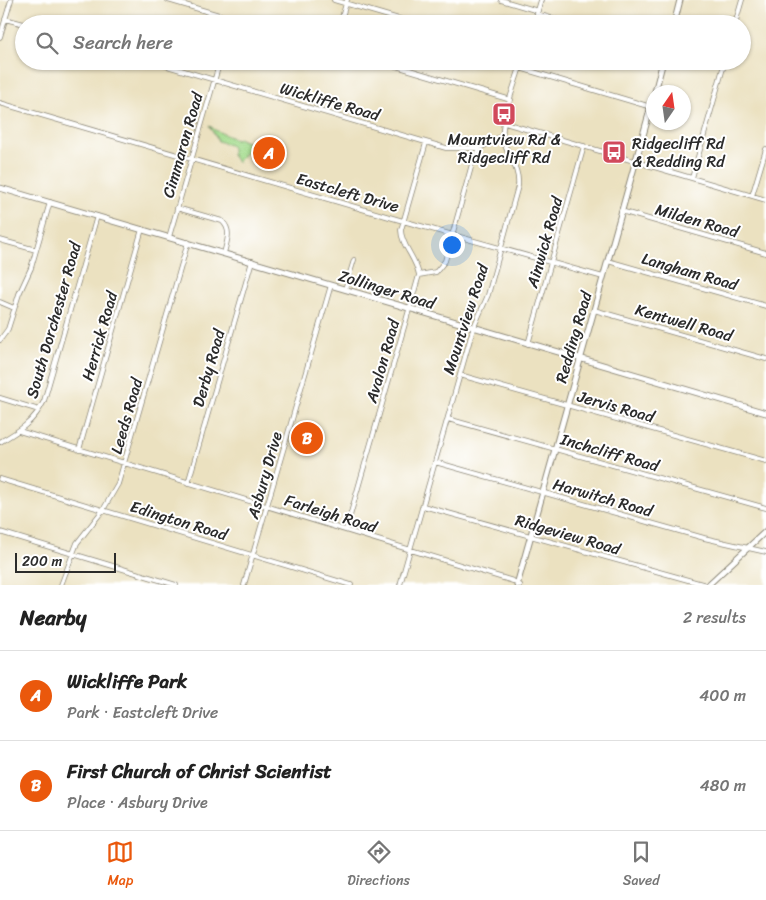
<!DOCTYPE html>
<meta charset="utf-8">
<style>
:root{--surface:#fff;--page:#f6f6f6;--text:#222;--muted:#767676;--line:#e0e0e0;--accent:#ea580c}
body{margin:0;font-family:Sriracha,sans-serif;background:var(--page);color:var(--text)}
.compass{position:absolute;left:646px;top:85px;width:45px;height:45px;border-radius:50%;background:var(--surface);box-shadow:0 1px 4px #0004;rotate:13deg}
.scale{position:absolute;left:15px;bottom:12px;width:101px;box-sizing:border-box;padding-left:5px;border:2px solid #2b2b2b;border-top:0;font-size:14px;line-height:18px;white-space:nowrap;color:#2b2b2b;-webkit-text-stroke:4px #fff;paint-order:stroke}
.you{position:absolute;left:451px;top:244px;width:18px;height:18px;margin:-12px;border:4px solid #fff;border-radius:50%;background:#1a73e8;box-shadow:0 0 0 8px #1a73e833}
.badge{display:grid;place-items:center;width:32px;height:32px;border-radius:50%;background:var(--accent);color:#fff;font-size:16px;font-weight:700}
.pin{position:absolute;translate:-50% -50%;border:2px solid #fff;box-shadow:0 1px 5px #0006}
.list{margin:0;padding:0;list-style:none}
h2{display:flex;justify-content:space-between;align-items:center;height:65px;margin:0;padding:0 20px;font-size:21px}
h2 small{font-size:16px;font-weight:400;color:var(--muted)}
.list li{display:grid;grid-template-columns:32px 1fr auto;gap:15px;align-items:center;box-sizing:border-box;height:90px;padding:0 20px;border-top:1px solid var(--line)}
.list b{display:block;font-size:19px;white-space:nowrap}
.list p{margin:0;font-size:16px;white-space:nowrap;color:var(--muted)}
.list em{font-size:16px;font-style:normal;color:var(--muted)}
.icon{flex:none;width:28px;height:28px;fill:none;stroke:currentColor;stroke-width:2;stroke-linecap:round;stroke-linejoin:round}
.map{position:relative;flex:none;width:766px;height:585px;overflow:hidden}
.search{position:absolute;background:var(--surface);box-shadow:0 1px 4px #0004;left:15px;right:15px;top:15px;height:55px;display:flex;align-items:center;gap:12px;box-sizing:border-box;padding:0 18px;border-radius:28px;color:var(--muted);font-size:19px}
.sheet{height:245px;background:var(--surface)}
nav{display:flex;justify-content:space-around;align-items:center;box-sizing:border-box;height:70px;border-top:1px solid var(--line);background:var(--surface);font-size:14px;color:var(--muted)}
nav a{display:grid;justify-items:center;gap:2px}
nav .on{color:var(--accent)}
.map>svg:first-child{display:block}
.green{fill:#a4dc8e;stroke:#68845c}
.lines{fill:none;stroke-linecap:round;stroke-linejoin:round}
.minor-casing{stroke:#8b8676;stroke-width:5.5}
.major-casing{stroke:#8b8676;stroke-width:7}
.minor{stroke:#fff;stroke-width:4}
.major{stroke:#fff;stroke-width:5}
.labels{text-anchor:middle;stroke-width:4;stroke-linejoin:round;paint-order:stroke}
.street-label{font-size:16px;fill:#2b2b2b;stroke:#fff}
.poi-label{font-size:16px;fill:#2b2b2b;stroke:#fff}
</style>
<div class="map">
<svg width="766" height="585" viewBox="0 0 766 585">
<rect width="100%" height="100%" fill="#fff"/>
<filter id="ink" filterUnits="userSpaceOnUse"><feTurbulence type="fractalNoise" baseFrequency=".02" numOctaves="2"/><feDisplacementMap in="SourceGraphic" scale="10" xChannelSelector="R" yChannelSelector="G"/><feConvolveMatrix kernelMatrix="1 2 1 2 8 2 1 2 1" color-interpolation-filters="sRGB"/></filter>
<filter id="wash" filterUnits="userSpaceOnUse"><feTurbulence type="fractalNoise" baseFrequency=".0096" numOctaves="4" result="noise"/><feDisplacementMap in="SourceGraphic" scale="20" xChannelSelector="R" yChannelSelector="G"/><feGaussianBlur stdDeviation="1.12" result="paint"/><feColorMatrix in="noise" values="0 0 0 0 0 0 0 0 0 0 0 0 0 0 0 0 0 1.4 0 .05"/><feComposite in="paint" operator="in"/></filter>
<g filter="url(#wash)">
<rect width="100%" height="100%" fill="#ebe1c0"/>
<!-- green -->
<path class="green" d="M209,125L215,130L236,140L238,138L253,145L237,162L232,155V146L218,141Z
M259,144L282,151L277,166L259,160L255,155Z"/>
</g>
<g filter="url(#ink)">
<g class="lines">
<!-- minor casing -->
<g class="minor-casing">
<path id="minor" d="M168,0L250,24
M334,0L416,24
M501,0L538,11
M537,14L571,24
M5,19L24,24
M340,24L347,0
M534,24L541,0
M735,24L742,0
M0,37L11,0
M150,61L446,148H480L502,136
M379,61L511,100
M520,68L651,107
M0,103L403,221L603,277
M505,123L766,200
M692,178L725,61
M752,196L766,149
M177,208L222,221C232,230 227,241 224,253
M621,211L766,253
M169,237L220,61
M0,240L36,250
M608,261L766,306
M419,275L436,272L445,261L472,164L480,148
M345,289L354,260
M0,302L14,308
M594,310L766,359
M0,340L8,329L19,294L31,268L50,202
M528,344L584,146
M460,375L766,461
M0,398L39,410
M448,419L766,508
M19,431L513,581L520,585
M0,442C19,431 34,422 44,401L97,216
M79,450L142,229
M435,462L704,538L766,552
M0,479L351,585
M188,483L252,261
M423,506L706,585
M346,530L419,275C416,258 401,245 401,230L426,143
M0,532L176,585
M61,585L77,543L103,510L118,484L188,242
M244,585L331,285
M400,585L473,329L488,295L518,186C520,166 506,156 503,138C500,122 517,78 522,61"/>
</g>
<!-- major casing -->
<g class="major-casing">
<path id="major" d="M674,24L680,0
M655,92L663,61
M0,188L766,413
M517,585L654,96
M708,585L766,531"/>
</g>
<!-- minor -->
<use href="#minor" class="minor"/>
<!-- major -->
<use href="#major" class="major"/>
</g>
</g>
<!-- icons -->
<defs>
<g id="bus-square" transform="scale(1.25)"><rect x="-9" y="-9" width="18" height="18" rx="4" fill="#d1495b" stroke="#fff"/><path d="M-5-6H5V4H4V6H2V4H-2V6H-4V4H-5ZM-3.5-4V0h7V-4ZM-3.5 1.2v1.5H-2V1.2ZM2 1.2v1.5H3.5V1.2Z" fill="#fff"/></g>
</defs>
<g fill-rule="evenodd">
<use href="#bus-square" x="504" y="114"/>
<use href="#bus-square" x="614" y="152"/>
</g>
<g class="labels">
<!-- street labels -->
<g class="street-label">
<text transform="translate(330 101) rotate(16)" y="6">Wickliffe Road</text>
<text transform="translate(182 145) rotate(-74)" y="6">Cimmaron Road</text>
<text transform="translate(348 192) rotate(16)" y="6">Eastcleft Drive</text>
<text transform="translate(697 220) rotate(16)" y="6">Milden Road</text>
<text transform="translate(544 242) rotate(-74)" y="6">Ainwick Road</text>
<text transform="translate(690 271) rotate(16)" y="6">Langham Road</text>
<text transform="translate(387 289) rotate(17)" y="6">Zollinger Road</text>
<text transform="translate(465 319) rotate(-72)" y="6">Mountview Road</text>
<text transform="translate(53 320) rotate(-74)" y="6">South Dorchester Road</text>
<text transform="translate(684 322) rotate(16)" y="6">Kentwell Road</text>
<text transform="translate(99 336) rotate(-74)" y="6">Herrick Road</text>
<text transform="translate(573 337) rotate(-74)" y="6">Redding Road</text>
<text transform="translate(382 361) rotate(-74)" y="6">Avalon Road</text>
<text transform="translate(208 368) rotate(-74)" y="6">Derby Road</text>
<text transform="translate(616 406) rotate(16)" y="6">Jervis Road</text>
<text transform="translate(126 416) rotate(-74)" y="6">Leeds Road</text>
<text transform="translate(610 452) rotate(16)" y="6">Inchcliff Road</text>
<text transform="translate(264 475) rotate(-74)" y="6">Asbury Drive</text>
<text transform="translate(603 497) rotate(16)" y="6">Harwitch Road</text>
<text transform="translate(331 513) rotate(17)" y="6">Farleigh Road</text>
<text transform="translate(179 520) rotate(17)" y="6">Edington Road</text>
<text transform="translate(568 534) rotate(16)" y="6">Ridgeview Road</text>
</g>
<!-- poi labels -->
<g class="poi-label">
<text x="504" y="145">Mountview Rd &amp;<tspan x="504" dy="18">Ridgecliff Rd</tspan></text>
<text x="632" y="149" text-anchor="start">Ridgecliff Rd<tspan x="632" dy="18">&amp; Redding Rd</tspan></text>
</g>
</g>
</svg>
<svg class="compass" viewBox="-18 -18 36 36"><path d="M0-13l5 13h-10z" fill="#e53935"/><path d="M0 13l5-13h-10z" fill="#767676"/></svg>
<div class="scale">200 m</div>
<div class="you"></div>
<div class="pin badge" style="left:269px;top:153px">A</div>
<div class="pin badge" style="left:307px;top:438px">B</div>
<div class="search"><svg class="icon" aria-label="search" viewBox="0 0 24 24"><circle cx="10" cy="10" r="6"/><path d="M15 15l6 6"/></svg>Search here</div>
</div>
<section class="sheet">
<h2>Nearby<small>2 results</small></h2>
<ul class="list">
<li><span class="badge">A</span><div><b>Wickliffe Park</b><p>Park · Eastcleft Drive</p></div><em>400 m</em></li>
<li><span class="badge">B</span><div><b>First Church of Christ Scientist</b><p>Place · Asbury Drive</p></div><em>480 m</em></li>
</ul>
</section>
<nav>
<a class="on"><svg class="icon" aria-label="map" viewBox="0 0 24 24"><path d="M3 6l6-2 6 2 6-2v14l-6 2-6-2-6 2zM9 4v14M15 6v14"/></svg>Map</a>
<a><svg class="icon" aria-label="directions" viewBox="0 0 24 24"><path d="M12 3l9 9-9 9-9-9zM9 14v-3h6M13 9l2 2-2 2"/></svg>Directions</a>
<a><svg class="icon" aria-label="saved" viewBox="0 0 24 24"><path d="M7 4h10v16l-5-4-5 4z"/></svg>Saved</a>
</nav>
